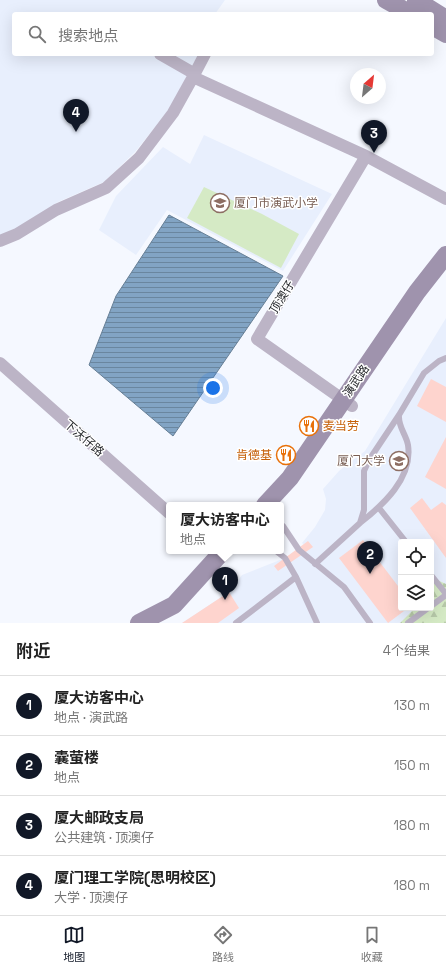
<!DOCTYPE html>
<html lang="zh">
<meta charset="utf-8">
<style>
:root{--surface:#fff;--page:#f6f6f6;--text:#222;--muted:#767676;--line:#e0e0e0;--accent:#111827}
body{margin:0;font-family:"Space Grotesk","Noto Sans SC",sans-serif;background:var(--page);color:var(--text)}
.controls{position:absolute;right:12px;bottom:12px;display:grid;overflow:hidden;border-radius:4px;box-shadow:0 4px 16px #0002}
.controls button{width:36px;height:36px;display:grid;place-items:center;padding:0;border:0;border-bottom:1px solid var(--line);background:var(--surface);color:var(--text);font:20px sans-serif}
.compass{position:absolute;left:350px;top:68px;width:36px;height:36px;border-radius:50%;background:var(--surface);box-shadow:0 4px 16px #0002;rotate:28deg}
.you{position:absolute;left:213px;top:388px;width:14px;height:14px;margin:-10px;border:3px solid #fff;border-radius:50%;background:#1a73e8;box-shadow:0 0 0 6px #1a73e833}
.badge{display:grid;place-items:center;width:26px;height:26px;border-radius:50%;background:var(--accent);color:#fff;font-size:13px;font-weight:700}
.pin{position:absolute;translate:-50% -33px;filter:drop-shadow(0 1px 2px #0008)}
.pin::after{content:'';position:absolute;top:21px;width:14px;height:12px;background:inherit;clip-path:polygon(0 0,100% 0,50% 100%)}
.popup{position:absolute;left:166px;top:502px;width:118px;height:52px;box-sizing:border-box;display:grid;place-content:center;border-radius:4px;background:var(--surface);filter:drop-shadow(0 1px 3px #0005);font-size:13px;white-space:nowrap;color:var(--muted)}
.popup b{font-size:15px;color:var(--text)}
.popup::after{content:'';position:absolute;left:50%;top:100%;margin-left:-8px;border:8px solid transparent;border-top-color:var(--surface)}
.list{margin:0;padding:0;list-style:none}
h2{display:flex;justify-content:space-between;align-items:center;height:52px;margin:0;padding:0 16px;font-size:17px}
h2 small{font-size:13px;font-weight:400;color:var(--muted)}
.list li{display:grid;grid-template-columns:26px 1fr auto;gap:12px;align-items:center;box-sizing:border-box;height:60px;padding:0 16px;border-top:1px solid var(--line)}
.list b{display:block;font-size:15px;white-space:nowrap}
.list p{margin:0;font-size:13px;white-space:nowrap;color:var(--muted)}
.list em{font-size:13px;font-style:normal;color:var(--muted)}
.icon{flex:none;width:22px;height:22px;fill:none;stroke:currentColor;stroke-width:2;stroke-linecap:round;stroke-linejoin:round}
.map{position:relative;flex:none;width:446px;height:623px;overflow:hidden}
.search{position:absolute;background:var(--surface);box-shadow:0 4px 16px #0002;left:12px;right:12px;top:12px;height:44px;display:flex;align-items:center;gap:10px;box-sizing:border-box;padding:0 14px;border-radius:4px;color:var(--muted);font-size:15px}
.sheet{height:292px;background:var(--surface)}
nav{display:flex;justify-content:space-around;align-items:center;box-sizing:border-box;height:56px;border-top:1px solid var(--line);background:var(--surface);font-size:11px;color:var(--muted)}
nav a{display:grid;justify-items:center;gap:2px}
nav .on{color:var(--accent)}
.map>svg:first-child{display:block}
.built{fill:#e8effd;fill-rule:evenodd}
.forest{fill:url(#forest-firs)}
.garden{fill:#d5eac5}
.water{fill:url(#water-rules);stroke:#667f96}
.building{fill:#fed4ce}
.lines{fill:none;stroke-linecap:round;stroke-linejoin:round}
.lane{stroke:#bcb4c6;stroke-width:6}
.street{stroke:#bcb4c6;stroke-width:12}
.secondary{stroke:#9f93ad;stroke-width:18}
.labels{text-anchor:middle;stroke-width:3;stroke-linejoin:round;paint-order:stroke}
.education-label{font-size:12px;fill:#785e54;stroke:#fff;text-anchor:start}
.street-label{font-size:12px;fill:#26282c;stroke:#fff}
.food-label{font-size:12px;fill:#c56008;stroke:#fff;text-anchor:start}
</style>
<div class="map">
<svg width="446" height="623" viewBox="0 0 446 623">
<defs>
<pattern id="forest-firs" width="22" height="20" patternUnits="userSpaceOnUse"><rect width="22" height="20" fill="#d5eac5"/><path d="M5 1l3.5 6h-7zM16 11l3.5 6h-7z" fill="#b7c9a9"/></pattern>
<pattern id="water-rules" width="6" height="5" patternUnits="userSpaceOnUse"><rect width="6" height="5" fill="#82a4c4"/><path d="M0 2.5h6" fill="none" stroke="#6a869f"/></pattern>
</defs>
<rect width="100%" height="100%" fill="#f5f8ff"/>
<!-- built -->
<path class="built" d="M0,0H225L215,14H14V54H199L168,111L135,152L104,182L58,202L15,231L0,236Z
M204,135L332,194L283,271L167,210L136,255L99,230L116,196L163,147L190,164Z
M446,318V623H182L229,592L242,575L285,558L306,546L302,543L315,527L325,510L326,499L323,489L339,471L365,451ZM401,542H431V608H401Z"/>
<!-- forest -->
<path class="forest" d="M433,578L446,584V623H400L415,608H431V580Z"/>
<!-- garden -->
<path class="garden" d="M204,187L262,214L299,234L281,268L187,218Z"/>
<!-- water -->
<path class="water" d="M169,215L283,276L173,436L89,365L116,296Z"/>
<!-- building -->
<path class="building" d="M431,379L446,387V422L417,406Z
M446,437V489L425,477Z
M422,498L431,510L442,502L446,505V558L410,508Z
M363,540L401,590V608H408L388,623L339,558Z
M308,541L313,547L278,571L274,566Z
M229,592L239,608L218,623H182Z"/>
<g class="lines">
<!-- lane -->
<path class="lane" d="M379,508L406,542
M360,523C383,505 413,478 408,445C406,434 398,427 399,415
M281,526H283L299,550L344,587L370,623
M276,551L285,558L296,577L317,623
M315,564L360,523L364,510V471L369,460L399,415L424,373L439,361L446,358
M431,575L446,594
M431,606L446,595
M236,623L296,577
M408,623L428,608"/>
<!-- street -->
<path class="street" d="M160,54L195,74
M193,77L205,54
M0,241L17,234L56,210L106,188L139,158L173,113L193,77L366,156L446,199
M0,363L169,513
M352,406L257,339L366,156"/>
<!-- secondary -->
<path class="secondary" d="M386,0L411,14
M416,0L446,19
M432,26L446,34
M265,505L290,478L417,292L446,255
M139,623L174,605L223,551"/>
</g>
<!-- icons -->
<defs>
<g id="school-ring" transform="scale(1)"><circle r="9.5" fill="#fff" stroke="#8d6e63" stroke-width="1.5"/><path d="M0-5L7-2L0 1L-7-2ZM-4 1L0 2.5L4 1V4Q0 6-4 4Z" fill="#8d6e63"/></g>
<g id="restaurant-ring" transform="scale(1)"><circle r="9.5" fill="#fff" stroke="#e8710a" stroke-width="1.5"/><path d="M-5-6h1v4h1v-4h1v4h1v-4h1v5L-1.5 .5V6h-2V.5L-5-1ZM5-6V6H3V1.5H1.5Q1.5-4 5-6Z" fill="#e8710a"/></g>
<g id="university-ring" transform="scale(1)"><circle r="9.5" fill="#fff" stroke="#8d6e63" stroke-width="1.5"/><path d="M0-5L7-2L0 1L-7-2ZM-4 1L0 2.5L4 1V4Q0 6-4 4Z" fill="#8d6e63"/></g>
</defs>
<g fill-rule="evenodd">
<use href="#school-ring" x="220" y="203"/>
<use href="#restaurant-ring" x="309" y="426"/>
<use href="#restaurant-ring" x="286" y="455"/>
<use href="#university-ring" x="399" y="461"/>
</g>
<g class="labels">
<!-- education labels -->
<g class="education-label">
<text x="234" y="207">厦门市演武小学</text>
<text x="385" y="465" text-anchor="end">厦门大学</text>
</g>
<!-- street labels -->
<g class="street-label">
<text transform="translate(282 297) rotate(-59)" y="4">顶澳仔</text>
<text transform="translate(356 381) rotate(-56)" y="4">演武路</text>
<text transform="translate(84 438) rotate(41)" y="4">下沃仔路</text>
</g>
<!-- food labels -->
<g class="food-label">
<text x="323" y="430">麦当劳</text>
<text x="272" y="459" text-anchor="end">肯德基</text>
</g>
</g>
</svg>
<div class="controls">
<button><svg class="icon" aria-label="locate" viewBox="0 0 24 24"><circle cx="12" cy="12" r="6"/><path d="M12 2v4M12 18v4M2 12h4M18 12h4"/></svg></button>
<button><svg class="icon" aria-label="layers" viewBox="0 0 24 24"><path d="M12 4l9 5-9 5-9-5zM3 14l9 5 9-5"/></svg></button>
</div>
<svg class="compass" viewBox="-18 -18 36 36"><path d="M0-13l5 13h-10z" fill="#e53935"/><path d="M0 13l5-13h-10z" fill="#767676"/></svg>
<div class="you"></div>
<div class="pin badge" style="left:225px;top:600px">1</div>
<div class="popup"><b>厦大访客中心</b>地点</div>
<div class="pin badge" style="left:370px;top:574px">2</div>
<div class="pin badge" style="left:374px;top:153px">3</div>
<div class="pin badge" style="left:76px;top:132px">4</div>
<div class="search"><svg class="icon" aria-label="search" viewBox="0 0 24 24"><circle cx="10" cy="10" r="6"/><path d="M15 15l6 6"/></svg>搜索地点</div>
</div>
<section class="sheet">
<h2>附近<small>4个结果</small></h2>
<ul class="list">
<li><span class="badge">1</span><div><b>厦大访客中心</b><p>地点 · 演武路</p></div><em>130 m</em></li>
<li><span class="badge">2</span><div><b>囊萤楼</b><p>地点</p></div><em>150 m</em></li>
<li><span class="badge">3</span><div><b>厦大邮政支局</b><p>公共建筑 · 顶澳仔</p></div><em>180 m</em></li>
<li><span class="badge">4</span><div><b>厦门理工学院(思明校区)</b><p>大学 · 顶澳仔</p></div><em>180 m</em></li>
</ul>
</section>
<nav>
<a class="on"><svg class="icon" aria-label="map" viewBox="0 0 24 24"><path d="M3 6l6-2 6 2 6-2v14l-6 2-6-2-6 2zM9 4v14M15 6v14"/></svg>地图</a>
<a><svg class="icon" aria-label="directions" viewBox="0 0 24 24"><path d="M12 3l9 9-9 9-9-9zM9 14v-3h6M13 9l2 2-2 2"/></svg>路线</a>
<a><svg class="icon" aria-label="saved" viewBox="0 0 24 24"><path d="M7 4h10v16l-5-4-5 4z"/></svg>收藏</a>
</nav>
